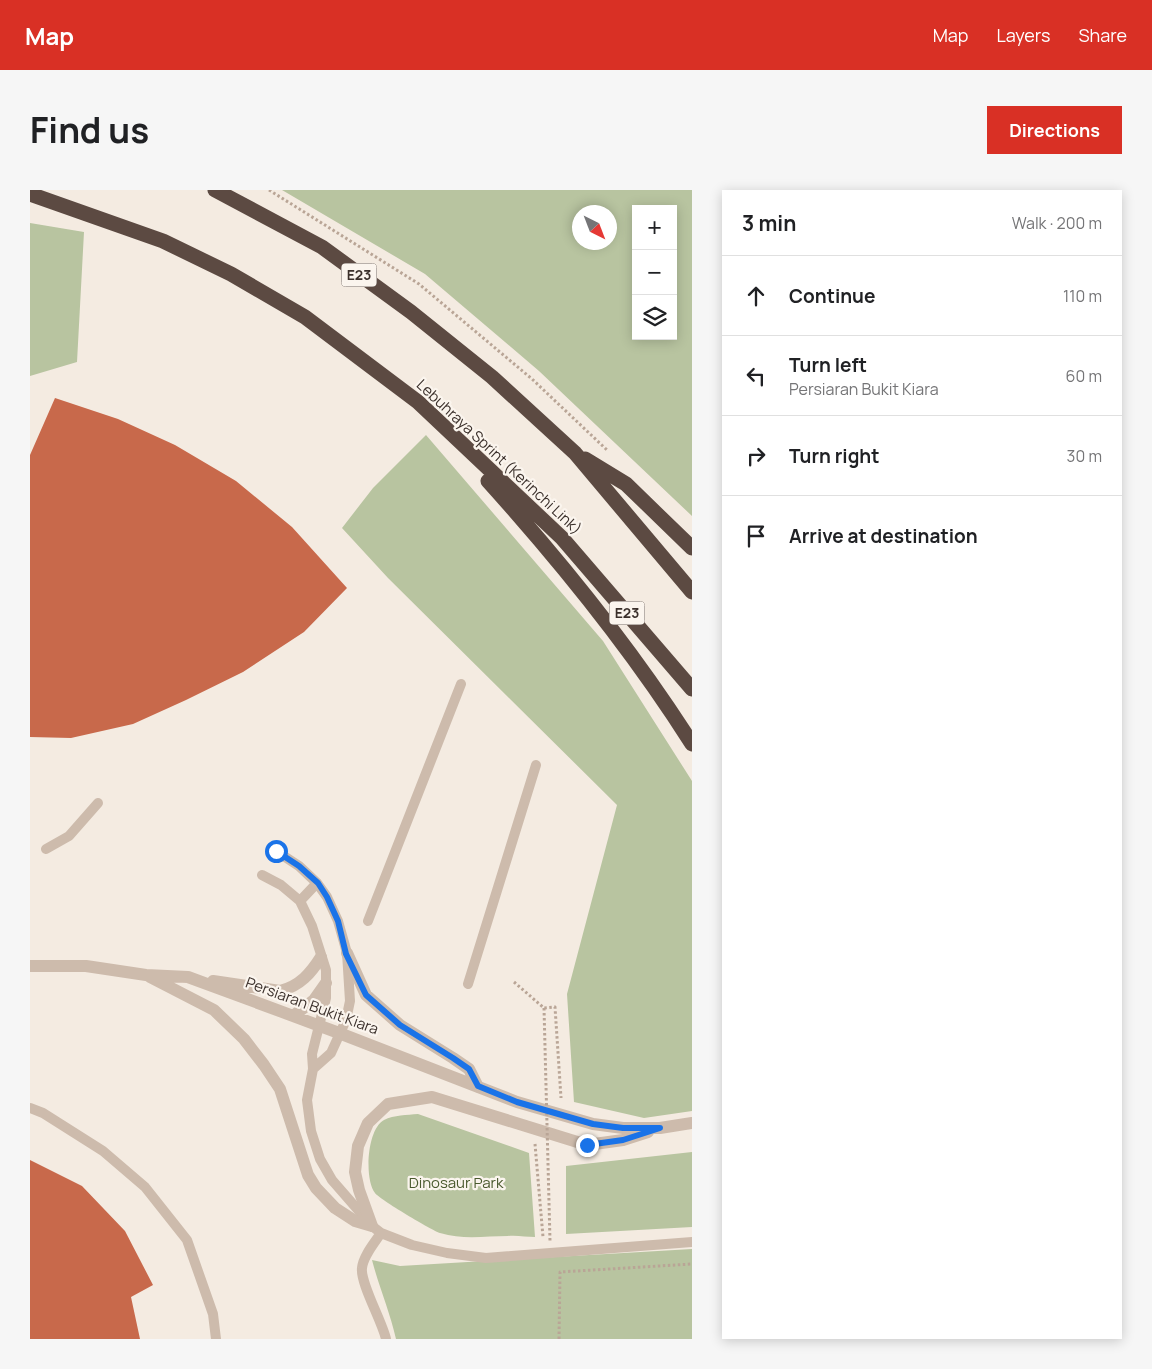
<!DOCTYPE html>
<meta charset="utf-8">
<style>
:root{--surface:#fff;--page:#f6f6f6;--text:#202124;--muted:#757577;--line:#e0e0e0;--accent:#d93025}
body{margin:0;font-family:Manrope,sans-serif;background:var(--page);color:var(--text)}
.controls{position:absolute;right:15px;top:15px;display:grid;overflow:hidden;border-radius:0px;box-shadow:0 2px 12px #0003}
.controls button{width:45px;height:45px;display:grid;place-items:center;padding:0;border:0;border-bottom:1px solid var(--line);background:var(--surface);color:var(--text);font:25px sans-serif}
.compass{position:absolute;left:542px;top:15px;width:45px;height:45px;border-radius:50%;background:var(--surface);box-shadow:0 2px 12px #0003;rotate:138deg}
.stop{position:absolute;width:15px;height:15px;margin:-11px;border:4px solid #1a73e8;border-radius:50%;background:#fff}
.stop.end{background:#1a73e8;border-color:#fff;box-shadow:0 1px 5px #0008}
.list{margin:0;padding:0;list-style:none}
h2{display:flex;justify-content:space-between;align-items:center;height:65px;margin:0;padding:0 20px;font-size:21px}
h2 small{font-size:16px;font-weight:400;color:var(--muted)}
.list li{display:grid;grid-template-columns:32px 1fr auto;gap:15px;align-items:center;box-sizing:border-box;height:80px;padding:0 20px;border-top:1px solid var(--line)}
.list b{display:block;font-size:19px;white-space:nowrap}
.list p{margin:0;font-size:16px;white-space:nowrap;color:var(--muted)}
.list em{font-size:16px;font-style:normal;color:var(--muted)}
.icon{flex:none;width:28px;height:28px;fill:none;stroke:currentColor;stroke-width:2;stroke-linecap:round;stroke-linejoin:round}
.map{position:relative;flex:none;width:662px;height:1149px;overflow:hidden;border-radius:0px}
header{display:flex;align-items:center;gap:30px;box-sizing:border-box;height:70px;padding:0 25px;background:var(--accent);color:#fff}
header strong{font-size:24px}
nav{display:flex;gap:28px;margin-inline-start:auto;font-size:18px}
.intro{display:flex;align-items:center;justify-content:space-between;box-sizing:border-box;height:120px;padding:0 30px}
h1{margin:0;font-size:35px}
.button{padding:12px 22px;border-radius:0px;background:var(--accent);color:#fff;font-size:18px;font-weight:700}
main{display:flex;gap:30px;padding:0 30px}
aside{flex:1;background:var(--surface);border-radius:0px;box-shadow:0 2px 12px #0003}
.map>svg:first-child{display:block}
.green{fill:#b8c4a0;fill-rule:evenodd}
.building{fill:#c8694b}
.lines{fill:none;stroke-linecap:round;stroke-linejoin:round}
.path{stroke:#b9a596;stroke-width:3;stroke-dasharray:2.5 2.5;stroke-linecap:butt}
.service{stroke:#cdbbac;stroke-width:10}
.tertiary{stroke:#cdbbac;stroke-width:12}
.motorway{stroke:#5c4a42;stroke-width:15}
.path-bridge{stroke:#b9a596;stroke-width:3;stroke-dasharray:2.5 2.5;stroke-linecap:butt}
.route{stroke:#1a73e8;stroke-width:6}
.labels{text-anchor:middle;stroke-width:4.5;stroke-linejoin:round;paint-order:stroke}
.shield{fill:#fbf5ee;stroke:#756b66;stroke-width:1}
.shield-label{font-size:14px;font-weight:bold;fill:#3b302b}
.street-label{font-size:15px;fill:#3b302b;stroke:#fbf5ee}
.park-label{font-size:15px;fill:#4a5a2e;stroke:#fbf5ee}
</style>
<header>
<strong>Map</strong>
<nav><a>Map</a><a>Layers</a><a>Share</a></nav>
</header>
<div class="intro"><h1>Find us</h1><a class="button">Directions</a></div>
<main>
<div class="map">
<svg width="662" height="1149" viewBox="0 0 662 1149">
<rect width="100%" height="100%" fill="#f4ebe1"/>
<!-- green -->
<path class="green" d="M252,0H662V326L509,181L395,84ZM606,19H643V146H606ZM550,22H580V52H550Z
M0,33L54,42L47,172L0,186Z
M396,245L573,451L662,591V921L614,928L544,912L537,804L587,615L358,388L312,338L343,298Z
M388,924L499,963L505,1047C496,1047 487,1045 478,1046C455,1046 433,1050 410,1043C403,1041 349,1009 345,1003C334,989 337,939 354,930C364,925 377,925 388,924Z
M662,962V1037L536,1044V976Z
M662,1059V1149H366C360,1122 349,1097 342,1070L370,1076Z"/>
<!-- building -->
<path class="building" d="M25,208L88,229L145,255L206,291L262,337L317,398L274,442L213,482L156,510L103,534L41,548L0,547V265Z
M0,970L52,996L95,1041L123,1095L101,1107L110,1149H0Z"/>
<g class="lines">
<!-- path -->
<path class="path" d="M239,0L389,94L502,189L577,260
M484,792L514,818L525,817L531,908
M505,954L513,1047
M529,1149L530,1082L662,1074"/>
<!-- service -->
<path class="service" d="M16,659L39,646L68,613
M246,661L269,676L287,693L297,707L308,731L317,763L320,811L316,830L301,863L283,879
M232,685L251,695L270,711L282,736L296,780V808L282,864L283,879L277,910L281,941L290,969L302,990L342,1036L351,1043L382,1055L417,1063L456,1068L662,1052
M270,711L287,693
M338,731L431,494
M438,794L506,575
M0,918L13,923L73,961L115,997L157,1050L183,1124L186,1149
M351,1043C345,1052 333,1066 332,1078C330,1093 352,1131 356,1149"/>
<!-- tertiary -->
<path class="tertiary" d="M317,763L336,805L370,835L423,868L439,879L448,897
M0,776H56L116,785L158,787L309,843L487,912L532,925L563,934L593,938H630L662,933
M120,787L184,820L214,849L234,875L250,899L278,985L286,998L305,1018L325,1031L342,1036
M183,791L250,801C270,796 281,783 291,767
M263,826L284,810L296,793
M342,1036L329,1000L325,982L328,956L338,933L358,914L402,907L557,955L593,950L618,942"/>
<!-- motorway -->
<path class="motorway" d="M185,0L292,57L381,122L462,187L545,263L662,402
M0,4L133,51L201,84L275,127L388,212L532,348L662,499
M555,269L596,294L662,358
M458,291C532,373 603,461 662,554"/>
<!-- path-bridge -->
<path class="path-bridge" d="M514,818L520,1051"/>
</g>
<g class="lines">
<!-- route -->
<path class="route" d="M246,661L269,676L288,693L297,707L308,731L316,764L336,805L370,835L423,868L439,879L448,896L487,912L563,934L593,938H630L593,950L557,955"/>
</g>
<g class="labels">
<!-- shield labels -->
<g class="shield">
<rect x="311.5" y="73.5" width="35" height="23" rx="4"/>
<rect x="579.5" y="411.5" width="35" height="23" rx="4"/>
</g>
<g class="shield-label">
<text x="329" y="90">E23</text>
<text x="597" y="428">E23</text>
</g>
<!-- street labels -->
<g class="street-label">
<text transform="translate(469 267) rotate(43)" y="5">Lebuhraya Sprint (Kerinchi Link)</text>
<text transform="translate(282 816) rotate(20)" y="5">Persiaran Bukit Kiara</text>
</g>
<!-- park labels -->
<g class="park-label">
<text x="426" y="998">Dinosaur Park</text>
</g>
</g>
</svg>
<div class="controls">
<button>+</button>
<button>−</button>
<button><svg class="icon" aria-label="layers" viewBox="0 0 24 24"><path d="M12 4l9 5-9 5-9-5zM3 14l9 5 9-5"/></svg></button>
</div>
<svg class="compass" viewBox="-18 -18 36 36"><path d="M0-13l5 13h-10z" fill="#e53935"/><path d="M0 13l5-13h-10z" fill="#757577"/></svg>
<div class="stop" style="left:246px;top:661px"></div>
<div class="stop end" style="left:557px;top:955px"></div>
</div>
<aside>
<h2>3 min<small>Walk · 200 m</small></h2>
<ul class="list">
<li><svg class="icon" aria-label="ahead" viewBox="0 0 24 24"><path d="M12 20V5M6 11l6-6 6 6"/></svg><div><b>Continue</b></div><em>110 m</em></li>
<li><svg class="icon" aria-label="left" viewBox="0 0 24 24"><path d="M17 20v-9H6M10 6l-5 5 5 5"/></svg><div><b>Turn left</b><p>Persiaran Bukit Kiara</p></div><em>60 m</em></li>
<li><svg class="icon" aria-label="right" viewBox="0 0 24 24"><path d="M7 20v-9h11M14 6l5 5-5 5"/></svg><div><b>Turn right</b></div><em>30 m</em></li>
<li><svg class="icon" aria-label="arrive" viewBox="0 0 24 24"><path d="M6 21V4h12l-3 4 3 4H6"/></svg><div><b>Arrive at destination</b></div></li>
</ul>
</aside>
</main>
